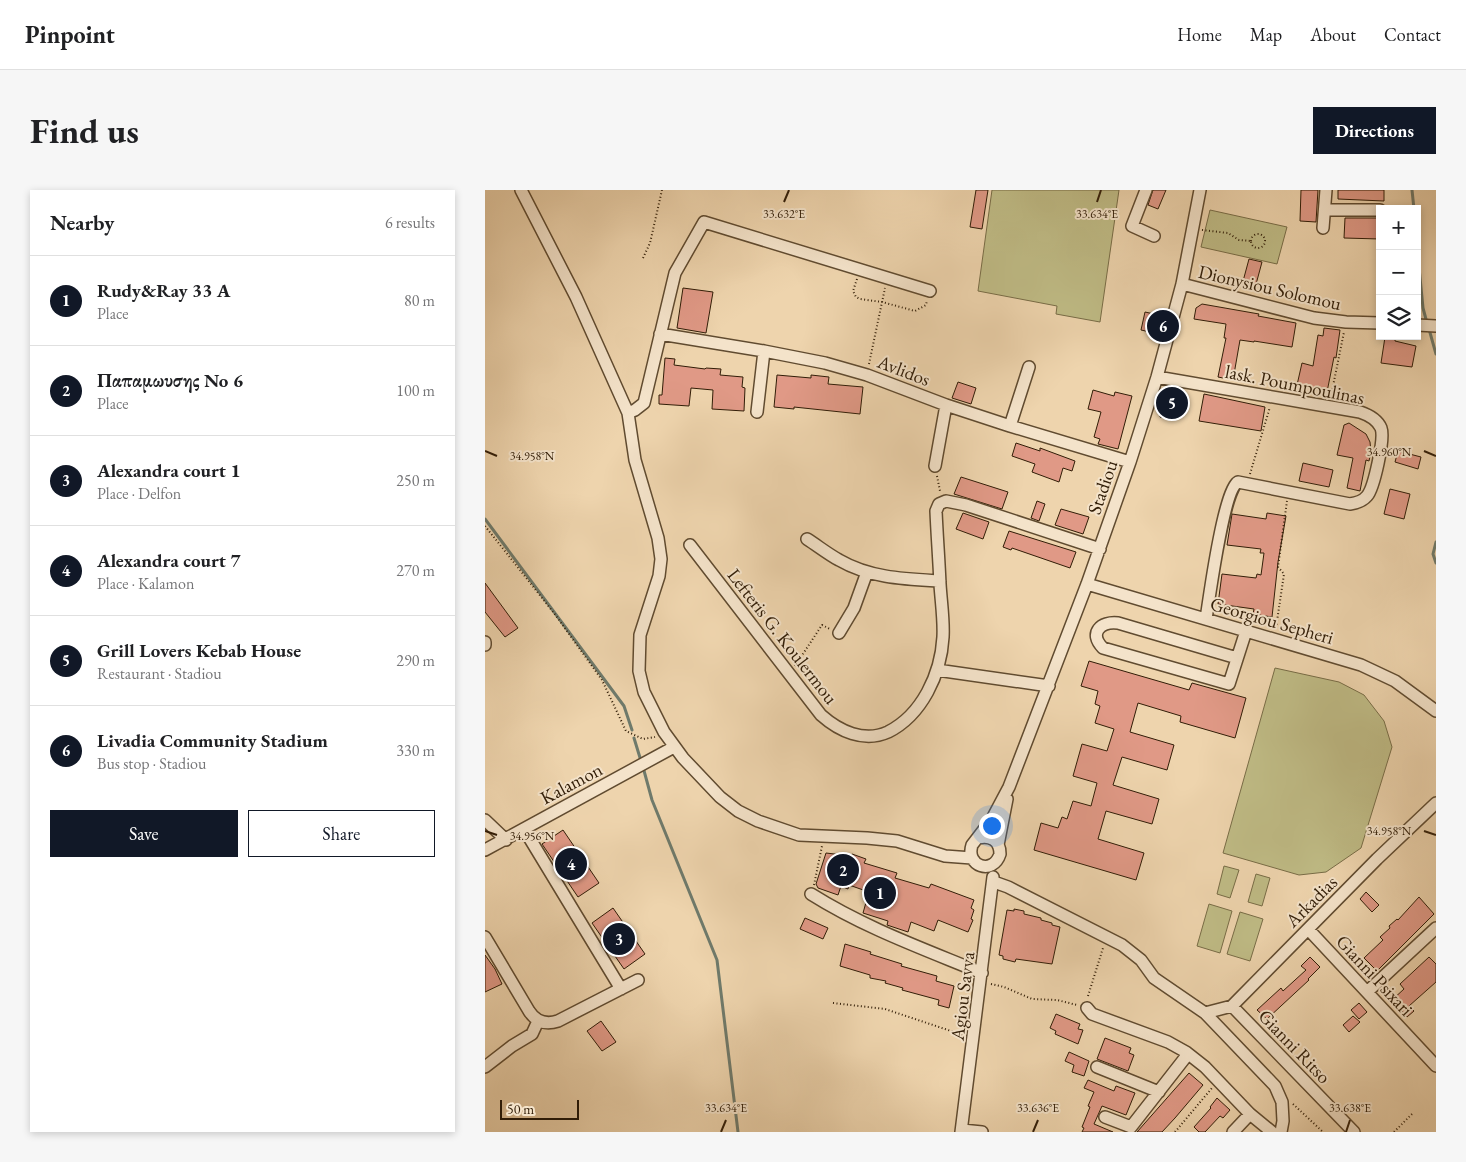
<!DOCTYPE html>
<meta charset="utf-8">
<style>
:root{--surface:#fff;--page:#f6f6f6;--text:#202124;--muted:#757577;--line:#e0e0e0;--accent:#111827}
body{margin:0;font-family:"EB Garamond",serif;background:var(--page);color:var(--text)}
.controls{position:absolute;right:15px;top:15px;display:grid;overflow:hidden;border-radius:0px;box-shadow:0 2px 8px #0003}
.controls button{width:45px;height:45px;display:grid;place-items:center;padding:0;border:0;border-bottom:1px solid var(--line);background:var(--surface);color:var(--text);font:25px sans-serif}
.scale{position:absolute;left:15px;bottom:12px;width:79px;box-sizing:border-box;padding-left:5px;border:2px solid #311d07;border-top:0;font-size:14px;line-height:18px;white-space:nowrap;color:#311d07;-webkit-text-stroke:4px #f4e3ca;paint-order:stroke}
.you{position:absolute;left:506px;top:635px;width:18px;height:18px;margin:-12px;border:4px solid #fff;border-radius:50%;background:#1a73e8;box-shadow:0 0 0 8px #1a73e833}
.badge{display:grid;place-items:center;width:32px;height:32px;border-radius:50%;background:var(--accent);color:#fff;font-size:16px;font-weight:700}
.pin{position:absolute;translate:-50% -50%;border:2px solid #fff;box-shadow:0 1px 5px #0006}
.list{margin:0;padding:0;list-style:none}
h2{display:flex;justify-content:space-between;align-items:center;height:65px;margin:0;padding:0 20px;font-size:21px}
h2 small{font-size:16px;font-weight:400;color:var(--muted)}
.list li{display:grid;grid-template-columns:32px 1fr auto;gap:15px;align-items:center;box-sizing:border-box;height:90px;padding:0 20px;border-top:1px solid var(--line)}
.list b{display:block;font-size:19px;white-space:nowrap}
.list p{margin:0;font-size:16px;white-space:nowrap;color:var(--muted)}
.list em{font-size:16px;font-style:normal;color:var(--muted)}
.actions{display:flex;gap:10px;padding:15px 20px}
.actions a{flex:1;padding:11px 0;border:1px solid var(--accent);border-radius:0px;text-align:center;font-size:18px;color:var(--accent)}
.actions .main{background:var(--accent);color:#fff}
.icon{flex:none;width:28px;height:28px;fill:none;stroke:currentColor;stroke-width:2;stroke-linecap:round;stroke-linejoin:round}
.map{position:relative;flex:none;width:951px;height:942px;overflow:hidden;border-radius:0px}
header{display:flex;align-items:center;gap:30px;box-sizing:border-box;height:70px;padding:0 25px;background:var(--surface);border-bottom:1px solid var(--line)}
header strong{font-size:24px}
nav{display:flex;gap:28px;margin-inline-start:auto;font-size:18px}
.intro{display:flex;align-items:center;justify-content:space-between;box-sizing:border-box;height:120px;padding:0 30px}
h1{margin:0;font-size:35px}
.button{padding:12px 22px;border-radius:0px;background:var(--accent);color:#fff;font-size:18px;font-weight:700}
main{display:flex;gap:30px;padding:0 30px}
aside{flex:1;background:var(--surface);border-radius:0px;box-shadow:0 2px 8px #0003}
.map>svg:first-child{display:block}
.green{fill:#bfbb85;stroke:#786c46}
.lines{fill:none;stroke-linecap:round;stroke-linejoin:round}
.stream{stroke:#6f7a6b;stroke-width:3}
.building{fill:#e09986;stroke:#311d07}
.minor-casing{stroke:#604b30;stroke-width:14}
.path{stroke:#311d07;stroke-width:2;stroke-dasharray:1 2.5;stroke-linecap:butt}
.minor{stroke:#f4e3ca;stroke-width:11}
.ticks{fill:none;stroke:#311d07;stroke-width:2}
.labels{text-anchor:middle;stroke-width:4;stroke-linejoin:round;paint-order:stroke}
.street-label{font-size:19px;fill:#311d07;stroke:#f4e3ca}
.ticks-label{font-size:12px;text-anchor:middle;fill:#311d07;stroke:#f4e3ca;stroke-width:4;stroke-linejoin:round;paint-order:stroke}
</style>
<header>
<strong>Pinpoint</strong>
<nav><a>Home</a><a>Map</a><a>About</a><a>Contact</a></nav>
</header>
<div class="intro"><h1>Find us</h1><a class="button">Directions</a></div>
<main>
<aside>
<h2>Nearby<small>6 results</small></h2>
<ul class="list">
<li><span class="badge">1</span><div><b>Rudy&amp;Ray 33 A</b><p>Place</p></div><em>80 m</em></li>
<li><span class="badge">2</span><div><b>Παπαμωυσης No 6</b><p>Place</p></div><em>100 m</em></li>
<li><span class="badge">3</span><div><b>Alexandra court 1</b><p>Place · Delfon</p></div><em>250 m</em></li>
<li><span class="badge">4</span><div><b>Alexandra court 7</b><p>Place · Kalamon</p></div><em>270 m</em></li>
<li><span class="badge">5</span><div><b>Grill Lovers Kebab House</b><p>Restaurant · Stadiou</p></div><em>290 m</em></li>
<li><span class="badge">6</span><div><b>Livadia Community Stadium</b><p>Bus stop · Stadiou</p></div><em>330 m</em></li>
</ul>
<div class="actions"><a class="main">Save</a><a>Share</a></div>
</aside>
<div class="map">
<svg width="951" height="942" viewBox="0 0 951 942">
<rect width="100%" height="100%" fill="#eed4ad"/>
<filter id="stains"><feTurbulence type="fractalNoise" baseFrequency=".004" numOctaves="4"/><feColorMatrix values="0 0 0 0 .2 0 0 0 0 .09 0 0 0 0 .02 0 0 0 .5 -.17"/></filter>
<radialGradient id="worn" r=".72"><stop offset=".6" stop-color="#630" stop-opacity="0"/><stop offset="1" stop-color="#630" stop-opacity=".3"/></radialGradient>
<!-- green -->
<path class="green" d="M507,0H634L615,132L571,124L572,116L493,101Z
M725,20L802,37L792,74L716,57Z
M790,478L854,492L879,505L899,531L907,557L876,658L841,682L814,685L738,663Z
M739,676L754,680L745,708L732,704Z
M771,684L785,688L777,716L763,712Z
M724,714L747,721L735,763L712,756Z
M755,722L778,729L765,771L742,764Z"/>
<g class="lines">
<!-- stream -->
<path class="stream" d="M927,0L929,19
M932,57L938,118L942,133
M944,139L951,164
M0,329L139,516L147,540
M951,352L948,364L951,373
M149,548L156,571
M158,577L167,610L232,770L253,942"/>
</g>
<!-- building -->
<path class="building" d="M491,0H503L497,39L485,37Z
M668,0H681L673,19L663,15Z
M816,0H833L831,32L815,31Z
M853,0H899V11L853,9Z
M860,28H895V49L859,48Z
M764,69L777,72L770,98L757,95Z
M198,98L228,102L221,143L192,138Z
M717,114L774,124L773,126L811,133L807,157L769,151V152L755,150L748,190L733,187L741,148H739L741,134L709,129L711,118Z
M660,122L669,124L665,142L656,140Z
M839,138L855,140L851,168L849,167L842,202L812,195L817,173L828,176L833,145L838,146Z
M900,147L910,148V151L931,156L927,177L896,173Z
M180,168L190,169L189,175L220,179L221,178L236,179L235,185L258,187L257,197L260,198L259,221L227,219L228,200L206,198L204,216L174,214V205H177Z
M292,185L326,188V185L344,187L343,194L378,197L375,224L309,217V219L289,217Z
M473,192L491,198L486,214L467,208Z
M608,200L629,206L630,202L647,206L633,259L613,254L615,249L609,247L616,222L603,219Z
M686,201L698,203L695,220L690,219L688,230L675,227L678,207Z
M719,204L780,217L776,241L714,231Z
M864,233L881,244L885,252L886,262L884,271L881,270L875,301L862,298L868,268L852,265L859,235Z
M531,253L555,261V258L590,271L587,281L578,278L574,292L547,282L550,274L527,266Z
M913,261L936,267L933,279L910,272Z
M818,273L848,280L844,297L814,291Z
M476,287L523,302L517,319L469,304Z
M905,299L925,304L919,329L899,324Z
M552,311L560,314L554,331L546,328Z
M576,319L604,327L598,344L570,335Z
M478,323L504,332L498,349L471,339Z
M782,323L801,326L793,372L787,427L768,424L769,419L733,414L737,384L771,388L772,384L776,385L779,363H775L776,359L742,355L747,324L781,329Z
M524,341L591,362L585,378L527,358L526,360L518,357Z
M0,393L33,438L20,447L0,422Z
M604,471L704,500L707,493L761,508L750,548L695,532L696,526L653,513L645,542L689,555L682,580L637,567L628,595L674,609L667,634L621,621L613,649L659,663L651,690L549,660L556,633L573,638L577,627L582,629L588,611L606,616L612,593L588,586L597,554L622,561L629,539L610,533L615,516L610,514L613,501L596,496Z
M78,640L114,693L93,707L57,654Z
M341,663L366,666L367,664L381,669L379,673L412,683L410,688L444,698L446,694L489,710L486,718L489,720L486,729L488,730L483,742L453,730L449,741L426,732L423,742L402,735L403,731L378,723L384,702L364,695L363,699L356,696L353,705L333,698L331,694Z
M881,702L894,715L887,722L875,709Z
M934,707L949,724L892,781L879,768L898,750L895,747L905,738L904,736L912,729L913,730Z
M128,718L160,764L139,779L107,733Z
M529,719L539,721V724L556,728V730L567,733V735L575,737L567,774L531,769L530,772L518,769V766L514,765L522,720L529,721Z
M320,728L343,738L338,749L315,739Z
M360,754L386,762L385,764L417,774L416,776L452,786L451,791L469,796L464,818L453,815L454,810L417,800L418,798L400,793L401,791L385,788V785L355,776Z
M0,765L10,779L17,794L0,802Z
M825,767L835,777L823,789L824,790L782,829L772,820L796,798L798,801L821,780L816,776Z
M944,767L951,774V792L924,816L929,821L922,827L907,810L919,799L915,794Z
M874,813L882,822L874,829L866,820Z
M571,824L595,834L593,839L598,840L593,854L570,844L571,841L565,838Z
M868,826L875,832L864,842L858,835Z
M116,831L131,852L117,861L102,841Z
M620,848L646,858L644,863L649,865L643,881L612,869Z
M584,862L604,871L599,886L587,882L589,875L580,871Z
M704,883L718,895L690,928L677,942H652Z
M603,890L629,901L631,896L650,903L641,925L617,916L609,934L628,942H597L599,938L597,937L605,917L603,916L609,902L599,898Z
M732,908L745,920L738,928L735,926L720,942H714L709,937L726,918L725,917Z"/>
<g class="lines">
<!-- minor casing -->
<g class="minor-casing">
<path id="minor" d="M36,0L91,107L143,223L150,270L173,348L176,369L174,386L155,445L154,481L159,502L179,542L198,568L235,607L253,621L273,631L314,645L382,648L412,651L460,666L487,668
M661,0L647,36L669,46
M840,20H895
M838,38L841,0
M697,94L829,128L861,132L895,133
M932,135L951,136
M175,144L279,161L340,173L382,185L461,215L525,236L645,272
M672,187L875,222C884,225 892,229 896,238C900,248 889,298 882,306C878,311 872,313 865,314L753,292C739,299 724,409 721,429
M272,222L279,161
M143,223L150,220L159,213L190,83L219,32L445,101
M525,236L544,177
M450,276L461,215
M322,349C333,356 343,364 354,370C385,388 420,389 455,391
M205,355L336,525C354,541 379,553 403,542C437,525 456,484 458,447C459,430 456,411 455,394C454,370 452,345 451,321L454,314L461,311L481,315L615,359
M602,394L876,475L910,491L951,521
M354,443L369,418L382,382
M0,452V455
M752,468L633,433C616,431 603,443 618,458L744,494L761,441
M452,480L564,496
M0,630L21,650
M39,639L136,799
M493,648C505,645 515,650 515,664C508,686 480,676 487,655L507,629L524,597L602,394L645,272L672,187L697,94L715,0
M513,655L522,609
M0,660L189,557
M509,692L523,697L637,755L656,770L669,788L720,823L790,896L797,912L798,931L796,942
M326,704C380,738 439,759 497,783
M823,739L951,876
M0,747L44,821C51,832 61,835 73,831L153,790
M882,802L951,738
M747,816L869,942
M602,818L607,824L683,852L701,862L720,877L765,924L787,942
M720,823L747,816L892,669L951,613
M0,877L27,856L47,844L53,831
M612,877L674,902
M620,927L646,937L703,864
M477,940L497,942
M476,942L508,687
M748,942L765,924"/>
</g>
<!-- path -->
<path class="path" d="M717,40L743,43L754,50L766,51
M766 51a7 7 0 1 1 14 0a7 7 0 1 1-14 0Z
M158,68L165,53L177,0
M372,89L368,101L371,107L375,109L397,112L430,121L441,115L442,110
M384,174L400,98
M846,206L859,142
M765,284L785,217
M452,286L455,301
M0,336L69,423L117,490L141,541L158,549L170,547
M791,438L799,384L793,377L802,311
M310,476L337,435L345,439
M329,695L337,656
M506,794L519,797L547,809L572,810L592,815
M603,806L618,758
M348,813L400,819L478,845
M808,914L838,942
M690,942L727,898
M909,942L927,924"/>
<!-- minor -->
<use href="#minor" class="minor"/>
</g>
<!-- ticks -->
<path class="ticks" d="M299,12L304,0M612,12L616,0M0,261L12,266M939,261L951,266M0,641L12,645M939,641L951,645M236,942L241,930M548,942L553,930M861,942L865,930"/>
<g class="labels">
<!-- street labels -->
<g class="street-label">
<text transform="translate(785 97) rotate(13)" y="7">Dionysiou Solomou</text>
<text transform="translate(419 180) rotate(21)" y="7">Avlidos</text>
<text transform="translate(810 194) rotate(11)" y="7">lask. Poumpoulinas</text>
<text transform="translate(617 297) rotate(-71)" y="7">Stadiou</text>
<text transform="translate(787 430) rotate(16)" y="7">Georgiou Sepheri</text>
<text transform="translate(298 446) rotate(52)" y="7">Lefteris G. Koulermou</text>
<text transform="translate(86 593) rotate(-28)" y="7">Kalamon</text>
<text transform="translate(826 711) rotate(-45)" y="7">Arkadias</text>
<text transform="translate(890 785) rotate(47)" y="7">Gianni Psixari</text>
<text transform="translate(477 806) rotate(-83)" y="7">Agiou Savva</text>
<text transform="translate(810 856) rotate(46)" y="7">Gianni Ritso</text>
</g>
</g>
<g class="ticks-label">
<text x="299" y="28">33.632°E</text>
<text x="612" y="28">33.634°E</text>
<text x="904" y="266">34.960°N</text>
<text x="47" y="270">34.958°N</text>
<text x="904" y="645">34.958°N</text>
<text x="47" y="650">34.956°N</text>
<text x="241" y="922">33.634°E</text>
<text x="553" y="922">33.636°E</text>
<text x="865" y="922">33.638°E</text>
</g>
<rect width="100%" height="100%" filter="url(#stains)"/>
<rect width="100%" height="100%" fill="url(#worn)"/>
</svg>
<div class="controls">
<button>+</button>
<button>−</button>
<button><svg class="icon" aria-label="layers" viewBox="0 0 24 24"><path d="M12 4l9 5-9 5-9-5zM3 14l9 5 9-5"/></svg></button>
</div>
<div class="scale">50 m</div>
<div class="you"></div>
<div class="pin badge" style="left:395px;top:703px">1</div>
<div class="pin badge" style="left:358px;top:680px">2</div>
<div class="pin badge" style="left:134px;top:749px">3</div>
<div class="pin badge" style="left:86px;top:674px">4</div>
<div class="pin badge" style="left:687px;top:213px">5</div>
<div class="pin badge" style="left:678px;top:136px">6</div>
</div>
</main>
